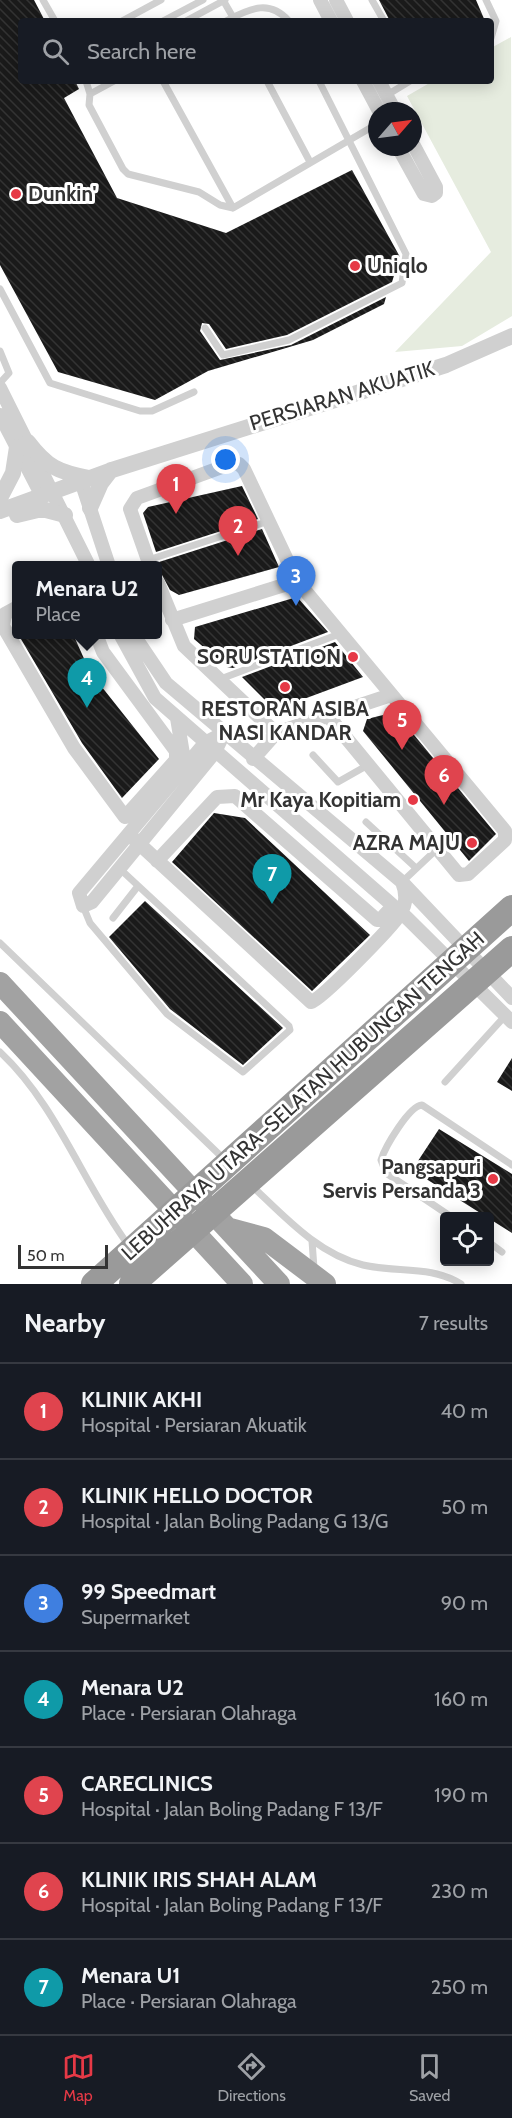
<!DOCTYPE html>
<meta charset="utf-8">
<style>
:root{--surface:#171b24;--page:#20242c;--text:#f1f3f6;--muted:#9ea1a6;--line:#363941;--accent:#e63946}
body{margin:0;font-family:Cabin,sans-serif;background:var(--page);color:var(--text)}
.controls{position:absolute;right:18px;bottom:18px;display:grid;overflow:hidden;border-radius:6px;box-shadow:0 3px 15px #0003}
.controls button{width:54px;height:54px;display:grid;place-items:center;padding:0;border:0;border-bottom:2px solid var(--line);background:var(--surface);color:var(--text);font:30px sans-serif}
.compass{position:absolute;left:368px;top:102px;width:54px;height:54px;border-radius:50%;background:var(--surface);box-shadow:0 3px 15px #0003;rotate:62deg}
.scale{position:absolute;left:18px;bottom:15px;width:90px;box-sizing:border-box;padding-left:6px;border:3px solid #333;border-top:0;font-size:16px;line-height:21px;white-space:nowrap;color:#333;-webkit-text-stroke:4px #fff;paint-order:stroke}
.you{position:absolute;left:226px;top:460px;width:21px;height:21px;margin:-15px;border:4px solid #fff;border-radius:50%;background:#1a73e8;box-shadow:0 0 0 9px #1a73e833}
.badge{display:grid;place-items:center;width:39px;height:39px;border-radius:50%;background:var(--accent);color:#fff;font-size:20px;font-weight:700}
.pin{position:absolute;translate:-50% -50px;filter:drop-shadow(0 2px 3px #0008)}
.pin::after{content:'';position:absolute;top:32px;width:21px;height:18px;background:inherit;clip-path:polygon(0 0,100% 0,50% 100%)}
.popup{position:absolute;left:12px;top:561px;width:150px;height:78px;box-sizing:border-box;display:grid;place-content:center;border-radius:6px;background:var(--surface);filter:drop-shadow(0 2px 4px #0005);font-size:20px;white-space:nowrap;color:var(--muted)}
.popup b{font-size:22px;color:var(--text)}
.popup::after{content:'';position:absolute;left:50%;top:100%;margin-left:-12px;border:12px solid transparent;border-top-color:var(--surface)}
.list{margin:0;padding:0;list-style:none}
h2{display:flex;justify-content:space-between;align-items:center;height:78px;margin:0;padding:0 24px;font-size:26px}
h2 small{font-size:20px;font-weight:400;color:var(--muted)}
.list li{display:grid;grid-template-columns:39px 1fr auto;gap:18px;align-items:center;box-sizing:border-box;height:96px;padding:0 24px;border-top:2px solid var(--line)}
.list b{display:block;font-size:22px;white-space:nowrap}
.list p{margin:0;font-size:20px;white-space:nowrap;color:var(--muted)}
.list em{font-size:20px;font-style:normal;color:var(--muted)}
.icon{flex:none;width:33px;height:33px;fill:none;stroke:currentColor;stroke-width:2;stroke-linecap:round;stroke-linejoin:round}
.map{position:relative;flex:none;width:512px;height:1284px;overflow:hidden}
.search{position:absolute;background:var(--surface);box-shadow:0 3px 15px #0003;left:18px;right:18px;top:18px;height:66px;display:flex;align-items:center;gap:15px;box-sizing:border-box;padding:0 21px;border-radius:6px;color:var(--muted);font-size:22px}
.sheet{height:750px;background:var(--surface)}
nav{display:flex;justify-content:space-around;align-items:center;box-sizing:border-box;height:84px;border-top:2px solid var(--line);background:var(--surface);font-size:16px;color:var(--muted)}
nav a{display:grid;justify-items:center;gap:3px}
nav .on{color:var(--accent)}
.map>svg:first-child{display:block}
.green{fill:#e6ecdf}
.building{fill:url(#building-back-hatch)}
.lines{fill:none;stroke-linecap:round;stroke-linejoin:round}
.service{stroke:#d0d0d0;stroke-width:7}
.minor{stroke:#d0d0d0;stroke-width:14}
.tertiary{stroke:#d0d0d0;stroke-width:16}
.trunk{stroke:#a2a2a2;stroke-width:22}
.service-bridge{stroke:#d0d0d0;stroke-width:7}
.motorway-bridge{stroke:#9a9a9a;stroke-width:26}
.poi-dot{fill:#e63946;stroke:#fff;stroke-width:2}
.labels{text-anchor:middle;stroke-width:6;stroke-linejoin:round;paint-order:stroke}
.poi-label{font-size:21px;font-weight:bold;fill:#333;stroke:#fff;text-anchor:end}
.street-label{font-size:21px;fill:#333;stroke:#fff}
</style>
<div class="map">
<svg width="512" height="1284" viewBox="0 0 512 1284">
<defs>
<pattern id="building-back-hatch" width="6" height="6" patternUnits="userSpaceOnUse" patternTransform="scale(1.5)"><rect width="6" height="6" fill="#1a1a1a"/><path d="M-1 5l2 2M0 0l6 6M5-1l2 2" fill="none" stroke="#333"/></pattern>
</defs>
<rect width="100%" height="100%" fill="#fff"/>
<!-- green -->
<path class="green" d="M511,37L512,316L462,346L395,352L491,252L407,96L433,81H491V48Z"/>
<!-- building -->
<path class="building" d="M0,0H34L45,21H21V81H75L79,89L64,98L117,198L226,233L352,170L400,257L392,282L287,335L226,349L209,324L202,323L200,331L220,360L291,345L386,297L384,304L313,340L208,371L155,400L58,372L0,265Z
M379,0H476L485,21H390Z
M242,486L258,519L156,552L143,513L148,507Z
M262,529L279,567L179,595L170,590L162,575L159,562Z
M297,597L328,632L233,668L227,667L194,639L195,627Z
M18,634H73L90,672L159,759L122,798L82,743Z
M335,642L363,677L285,706L268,703L242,677Z
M395,712L496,834L469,861L363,731L367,719Z
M214,813L245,818L370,935L312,991L172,862Z
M145,901L283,1028L243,1065L170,1009L109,937Z
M512,1058V1091L497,1082Z
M439,1129L512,1174V1233L412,1170Z"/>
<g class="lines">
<!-- service -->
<path class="service" d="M43,0L55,21
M223,0L234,19
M372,0L384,21
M486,0L496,21L491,38
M122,21L161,0
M163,21L203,0
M186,21L225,0
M226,21C252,7 270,0 289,21
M86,81L90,94L89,105L123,169L128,174L199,192L220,205L233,208L377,124
M163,81L233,208
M267,81L310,162
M90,94L114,81
M387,95L410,81
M0,289L50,383L140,411H152L194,392
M0,351L9,373L0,383
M148,560L269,521
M218,680L342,633
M313,755L338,782L368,765
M366,822L416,868
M402,882L437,849
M83,906L90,923L167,1014L243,1072L290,1030L289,1026L119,868
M113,918L138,886
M0,943L225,1160
M0,1052C57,1105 83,1184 129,1246
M445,1082L506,1015
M252,1186C285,1217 318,1254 363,1265C396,1273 431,1265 461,1284
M450,1216L386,1173L381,1160C385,1147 409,1106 422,1105L512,1165
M312,1241L314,1268
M490,1243L502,1252"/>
<!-- minor -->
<path class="minor" d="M320,0L331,21
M336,0L347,21
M363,81L379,111
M379,81L395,111
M398,147L424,194L432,196L436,193V187L413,144
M0,388L89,566
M0,415L42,496
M81,481L109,566
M150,566L130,509L137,498L233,463L239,464L244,469L297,581L505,831V840L468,874L459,875L329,717
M158,583L184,646L276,733
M16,608L5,614L3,626L74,748L125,817L176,760V751L103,652L96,634
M172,620L297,581
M120,634L155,698L406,917L512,1022
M133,634L166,683L402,882L512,998
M177,718L184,760
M224,733L215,752L92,902L83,906L79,893L205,743Z
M276,733L391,695
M253,759L276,733
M134,839L311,1002C322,999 392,927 400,914C407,904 406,892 402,882
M157,861L217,797L235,796L377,920H380L393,906"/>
<!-- tertiary -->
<path class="tertiary" d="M28,442C47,467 58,472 89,478
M0,498L13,473L17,447
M90,508L101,483L111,470
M0,511L112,470L446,365L512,336
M17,515L42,509L65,515"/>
<!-- trunk -->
<path class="trunk" d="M0,983L279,1284
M0,1022L242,1284
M227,1228L264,1238L325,1284"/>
<!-- service-bridge -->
<path class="service-bridge" d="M205,328L223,355L289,340L402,283L406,254L319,81"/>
<!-- motorway-bridge -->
<path class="motorway-bridge" d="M94,1284L512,908
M132,1284L512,949"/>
</g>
<!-- markers -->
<g class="poi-dot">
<circle cx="16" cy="194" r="6"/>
<circle cx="355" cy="266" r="6"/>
<circle cx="353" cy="657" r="6"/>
<circle cx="285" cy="687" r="6"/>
<circle cx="413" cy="800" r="6"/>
<circle cx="472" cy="843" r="6"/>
<circle cx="493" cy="1179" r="6"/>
</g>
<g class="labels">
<!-- poi labels -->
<g class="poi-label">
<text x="28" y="201" text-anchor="start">Dunkin'</text>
<text x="367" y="273" text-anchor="start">Uniqlo</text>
<text x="341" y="664">SORU STATION</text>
<text x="285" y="716" text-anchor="middle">RESTORAN ASIBA<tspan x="285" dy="24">NASI KANDAR</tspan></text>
<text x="401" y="807">Mr Kaya Kopitiam</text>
<text x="460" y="850">AZRA MAJU</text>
<text x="481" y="1174">Pangsapuri<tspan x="481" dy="24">Servis Persanda 3</tspan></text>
</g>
<!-- street labels -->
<g class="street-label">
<text transform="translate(342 396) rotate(-17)" y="7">PERSIARAN AKUATIK</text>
<text transform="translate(303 1096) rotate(-42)" y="7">LEBUHRAYA UTARA–SELATAN HUBUNGAN TENGAH</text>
</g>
</g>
</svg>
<div class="controls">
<button><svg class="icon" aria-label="locate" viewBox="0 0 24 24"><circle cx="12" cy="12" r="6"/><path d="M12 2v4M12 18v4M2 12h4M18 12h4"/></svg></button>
</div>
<svg class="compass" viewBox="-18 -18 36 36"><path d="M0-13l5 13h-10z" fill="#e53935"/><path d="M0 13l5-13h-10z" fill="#9ea1a6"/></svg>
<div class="scale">50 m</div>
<div class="you"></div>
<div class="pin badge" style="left:176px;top:514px;background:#e0444e">1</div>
<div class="pin badge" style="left:238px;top:556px;background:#e0444e">2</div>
<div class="pin badge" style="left:296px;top:606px;background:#3f7fe0">3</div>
<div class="pin badge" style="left:87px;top:708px;background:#0f9aa8">4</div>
<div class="popup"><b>Menara U2</b>Place</div>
<div class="pin badge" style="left:402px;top:750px;background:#e0444e">5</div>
<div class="pin badge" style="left:444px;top:805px;background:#e0444e">6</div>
<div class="pin badge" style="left:272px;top:904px;background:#0f9aa8">7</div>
<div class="search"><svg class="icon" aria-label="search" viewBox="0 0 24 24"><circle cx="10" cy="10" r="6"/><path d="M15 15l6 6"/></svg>Search here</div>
</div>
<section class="sheet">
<h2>Nearby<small>7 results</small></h2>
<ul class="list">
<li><span class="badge" style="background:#e0444e">1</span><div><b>KLINIK AKHI</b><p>Hospital · Persiaran Akuatik</p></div><em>40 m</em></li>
<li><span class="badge" style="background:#e0444e">2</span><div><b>KLINIK HELLO DOCTOR</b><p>Hospital · Jalan Boling Padang G 13/G</p></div><em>50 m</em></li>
<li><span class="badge" style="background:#3f7fe0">3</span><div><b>99 Speedmart</b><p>Supermarket</p></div><em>90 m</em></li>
<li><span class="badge" style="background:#0f9aa8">4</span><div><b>Menara U2</b><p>Place · Persiaran Olahraga</p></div><em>160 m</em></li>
<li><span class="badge" style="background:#e0444e">5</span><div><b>CARECLINICS</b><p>Hospital · Jalan Boling Padang F 13/F</p></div><em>190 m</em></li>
<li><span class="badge" style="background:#e0444e">6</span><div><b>KLINIK IRIS SHAH ALAM</b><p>Hospital · Jalan Boling Padang F 13/F</p></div><em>230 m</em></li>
<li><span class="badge" style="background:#0f9aa8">7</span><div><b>Menara U1</b><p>Place · Persiaran Olahraga</p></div><em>250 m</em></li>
</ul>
</section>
<nav>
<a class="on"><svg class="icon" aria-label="map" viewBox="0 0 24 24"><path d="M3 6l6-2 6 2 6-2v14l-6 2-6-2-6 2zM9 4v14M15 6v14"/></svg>Map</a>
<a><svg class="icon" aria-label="directions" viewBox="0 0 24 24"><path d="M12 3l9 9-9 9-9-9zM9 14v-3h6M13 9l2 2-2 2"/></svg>Directions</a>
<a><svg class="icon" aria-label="saved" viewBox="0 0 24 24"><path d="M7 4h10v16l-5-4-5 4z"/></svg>Saved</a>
</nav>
